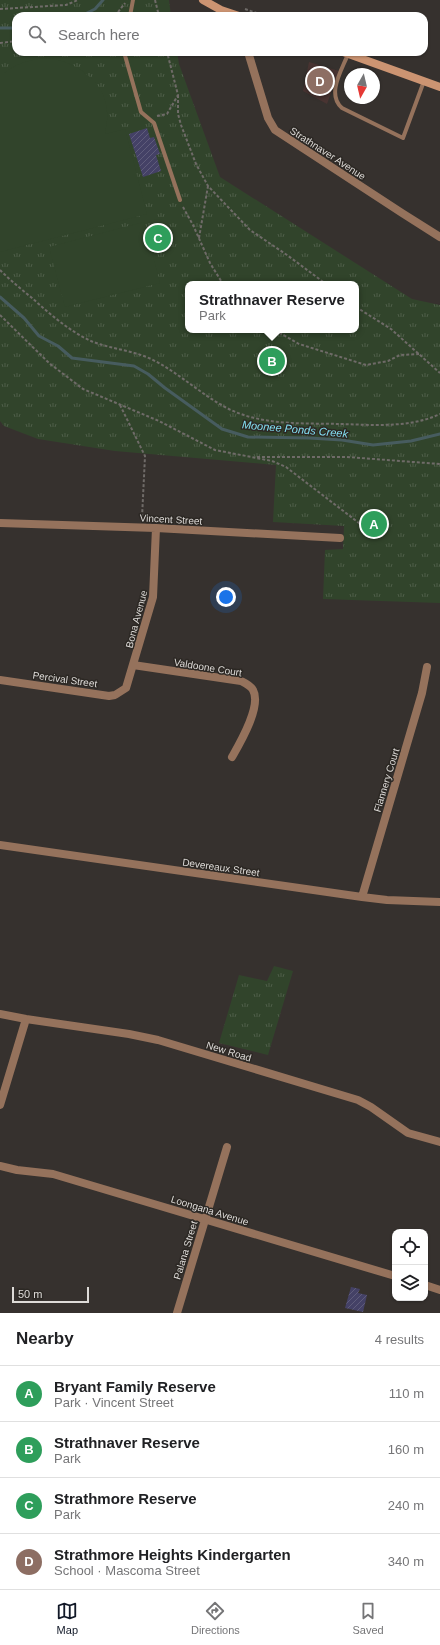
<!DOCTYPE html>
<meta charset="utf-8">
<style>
:root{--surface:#fff;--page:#f2f2f2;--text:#202124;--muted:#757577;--line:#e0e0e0;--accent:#111827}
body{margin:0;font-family:Helvetica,sans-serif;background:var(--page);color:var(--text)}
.controls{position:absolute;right:12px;bottom:12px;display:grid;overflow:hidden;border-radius:8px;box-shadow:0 1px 3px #0004}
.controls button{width:36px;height:36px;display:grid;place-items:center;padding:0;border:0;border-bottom:1px solid var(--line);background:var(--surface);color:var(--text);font:20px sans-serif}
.compass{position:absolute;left:344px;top:68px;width:36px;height:36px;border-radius:50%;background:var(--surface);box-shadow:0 1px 3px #0004;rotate:188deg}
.scale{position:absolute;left:12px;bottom:10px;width:77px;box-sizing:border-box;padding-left:4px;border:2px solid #dedbd8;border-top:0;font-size:11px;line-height:14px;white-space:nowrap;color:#dedbd8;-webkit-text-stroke:3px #2c2824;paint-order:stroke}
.you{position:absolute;left:226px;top:597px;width:14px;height:14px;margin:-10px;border:3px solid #fff;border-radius:50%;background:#1a73e8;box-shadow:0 0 0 6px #1a73e833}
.badge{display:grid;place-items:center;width:26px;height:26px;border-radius:50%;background:var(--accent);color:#fff;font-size:13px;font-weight:700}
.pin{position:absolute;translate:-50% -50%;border:2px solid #fff;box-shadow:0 1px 4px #0006}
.popup{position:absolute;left:185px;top:281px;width:174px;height:52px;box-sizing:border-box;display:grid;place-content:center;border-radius:8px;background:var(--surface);filter:drop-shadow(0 1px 3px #0005);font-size:13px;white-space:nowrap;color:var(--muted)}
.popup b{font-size:15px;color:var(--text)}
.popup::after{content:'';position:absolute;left:50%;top:100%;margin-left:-8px;border:8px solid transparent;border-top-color:var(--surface)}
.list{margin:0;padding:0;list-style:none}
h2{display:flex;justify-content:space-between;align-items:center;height:52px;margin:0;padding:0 16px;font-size:17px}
h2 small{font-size:13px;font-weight:400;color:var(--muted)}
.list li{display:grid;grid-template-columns:26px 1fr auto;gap:12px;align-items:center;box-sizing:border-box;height:56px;padding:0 16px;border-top:1px solid var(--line)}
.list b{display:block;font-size:15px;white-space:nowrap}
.list p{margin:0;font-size:13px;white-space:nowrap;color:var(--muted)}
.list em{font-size:13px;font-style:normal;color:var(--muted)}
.icon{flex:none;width:22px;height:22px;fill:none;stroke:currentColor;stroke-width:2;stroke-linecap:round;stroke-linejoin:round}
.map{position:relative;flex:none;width:440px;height:1313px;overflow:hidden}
.search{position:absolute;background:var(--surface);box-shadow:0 1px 3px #0004;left:12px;right:12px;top:12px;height:44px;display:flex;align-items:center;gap:10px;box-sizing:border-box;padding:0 14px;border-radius:12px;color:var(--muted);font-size:15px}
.sheet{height:276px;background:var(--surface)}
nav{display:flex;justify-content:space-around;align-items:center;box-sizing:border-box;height:56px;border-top:1px solid var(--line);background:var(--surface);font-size:11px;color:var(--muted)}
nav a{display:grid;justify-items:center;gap:2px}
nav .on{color:var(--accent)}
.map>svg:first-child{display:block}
.education{fill:#493432}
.park{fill:url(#park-tufts);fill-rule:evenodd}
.pitch{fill:#31442b}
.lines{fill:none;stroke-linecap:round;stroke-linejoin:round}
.stream{stroke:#475c5f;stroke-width:3}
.building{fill:url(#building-hatch)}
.path{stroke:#6f6b68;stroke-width:2;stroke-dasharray:3 2;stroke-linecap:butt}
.lane{stroke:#95725c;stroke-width:4}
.street{stroke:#95725c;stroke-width:8}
.secondary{stroke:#cc9472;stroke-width:8}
.labels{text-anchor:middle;stroke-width:3;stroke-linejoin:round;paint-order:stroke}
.street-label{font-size:10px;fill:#dedbd8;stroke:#2c2824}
.water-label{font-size:11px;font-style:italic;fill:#84e0f3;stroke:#2c2824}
</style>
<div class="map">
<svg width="440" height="1313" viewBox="0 0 440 1313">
<defs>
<pattern id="park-tufts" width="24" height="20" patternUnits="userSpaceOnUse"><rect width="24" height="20" fill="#31442b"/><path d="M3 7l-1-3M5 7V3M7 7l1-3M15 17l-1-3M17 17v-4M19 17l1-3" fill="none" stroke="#4e5e49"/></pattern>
<pattern id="building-hatch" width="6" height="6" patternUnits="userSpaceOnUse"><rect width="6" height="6" fill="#444166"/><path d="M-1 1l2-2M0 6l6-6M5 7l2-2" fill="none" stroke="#5f5c7b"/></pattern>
</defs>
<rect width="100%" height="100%" fill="#36312e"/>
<!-- education -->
<path class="education" d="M309,62L339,71L327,104L303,91Z"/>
<!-- park -->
<path class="park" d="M0,0H169L171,16H16V52H177L179,64L220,177L412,299L440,305V603L323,599L325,550L343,549L344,526L273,522L276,465L115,451L38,439L4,426L0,421ZM188,284H356V330H188Z
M274,966L293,971L268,1055L219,1043L239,975L267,981Z"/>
<!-- pitch -->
<path class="pitch" d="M49,58C75,62 106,81 107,112C108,119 106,127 105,134L125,129L147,214L0,252V77C13,64 30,59 49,58Z
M144,222L160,283L65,307L49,247Z"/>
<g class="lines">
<!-- stream -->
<path class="stream" d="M81,16L95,9L103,0
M0,28H16
M0,297L24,318L39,336L58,346L72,358L134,366L148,374L165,388L222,429L248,437L309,438L342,440L373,445L411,441L440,434"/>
</g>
<!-- building -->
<path class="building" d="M147,128L150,138L154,137L160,154L156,155L161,171L143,177L129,134Z
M351,1287L360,1289L358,1293L367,1295L363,1312L345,1308Z"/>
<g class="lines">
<!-- path -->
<path class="path" d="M155,0L159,16
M0,9L66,5L78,0
M245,9L265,16
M115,16L125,3
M0,43L16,41
M178,95V114L181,125L196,164L208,186L250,230L287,255L326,284
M157,116L167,114L178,95L167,52
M183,207L193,225L210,263L223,284
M199,238L208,186
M0,270C10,280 21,289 32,298C50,314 69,331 91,341C110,349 132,350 151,359C178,372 199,393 225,407C260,426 303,423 341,424C374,425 410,428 440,414
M356,307L391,329L440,373
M0,315L49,363L83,389L159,421L215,450L272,461L286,467L372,533
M275,330L299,344L366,365L388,361L400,355L419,354
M120,405L145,456L142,518
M257,457H347L440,464"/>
<!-- lane -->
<path class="lane" d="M130,16L133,0
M124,52L141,112L154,123L180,200
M348,54C342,70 326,94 342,108L403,138L424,81"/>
<!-- street -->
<path class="street" d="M248,52L268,118L275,130L402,213L440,237
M0,523L156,528L340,538
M133,665L241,681C245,683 250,685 253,690C262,706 240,743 232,757
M0,680L109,696L115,695L126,688L153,597L156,528
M0,845L362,897L387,900L440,902
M362,897L422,693L427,667
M0,1014L26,1019L129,1034L158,1040L358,1100L371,1107L408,1133L440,1142
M0,1105L26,1019
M0,1166L17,1170L53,1174L395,1276
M425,1285L440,1290
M177,1313L227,1147"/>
<!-- secondary -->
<path class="secondary" d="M203,0L221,10L239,16
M343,52L440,87"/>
</g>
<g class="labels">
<!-- street labels -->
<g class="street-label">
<text transform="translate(328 153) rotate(33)" y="4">Strathnaver Avenue</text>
<text transform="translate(171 519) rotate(3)" y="4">Vincent Street</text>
<text transform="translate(136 619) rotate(-75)" y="4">Bona Avenue</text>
<text transform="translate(208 667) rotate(9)" y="4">Valdoone Court</text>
<text transform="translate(65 679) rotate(8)" y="4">Percival Street</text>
<text transform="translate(386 780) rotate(-73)" y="4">Flannery Court</text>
<text transform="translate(221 867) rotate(8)" y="4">Devereaux Street</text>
<text transform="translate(229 1051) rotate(17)" y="4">New Road</text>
<text transform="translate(210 1210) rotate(17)" y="4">Loongana Avenue</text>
<text transform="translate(185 1250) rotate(-73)" y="4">Palana Street</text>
</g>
<!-- water labels -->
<g class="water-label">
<text transform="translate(295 429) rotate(5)" y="4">Moonee Ponds Creek</text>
</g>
</g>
</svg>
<div class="controls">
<button><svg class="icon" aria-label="locate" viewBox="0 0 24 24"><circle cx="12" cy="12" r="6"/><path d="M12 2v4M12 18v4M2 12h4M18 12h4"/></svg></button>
<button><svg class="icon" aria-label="layers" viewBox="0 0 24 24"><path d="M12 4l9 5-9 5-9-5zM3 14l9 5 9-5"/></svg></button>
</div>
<svg class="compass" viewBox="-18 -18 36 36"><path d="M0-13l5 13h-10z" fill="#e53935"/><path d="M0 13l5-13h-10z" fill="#757577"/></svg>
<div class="scale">50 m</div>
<div class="you"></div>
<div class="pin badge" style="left:374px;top:524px;background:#2e9e5b">A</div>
<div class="pin badge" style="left:272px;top:361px;background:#2e9e5b">B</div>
<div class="popup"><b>Strathnaver Reserve</b>Park</div>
<div class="pin badge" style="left:158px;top:238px;background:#2e9e5b">C</div>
<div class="pin badge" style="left:320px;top:81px;background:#8d6e63">D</div>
<div class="search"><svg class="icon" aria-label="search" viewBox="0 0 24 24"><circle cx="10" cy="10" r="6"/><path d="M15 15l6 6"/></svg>Search here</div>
</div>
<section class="sheet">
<h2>Nearby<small>4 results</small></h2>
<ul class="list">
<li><span class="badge" style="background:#2e9e5b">A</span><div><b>Bryant Family Reserve</b><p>Park · Vincent Street</p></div><em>110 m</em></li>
<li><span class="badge" style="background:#2e9e5b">B</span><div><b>Strathnaver Reserve</b><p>Park</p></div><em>160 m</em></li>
<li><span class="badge" style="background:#2e9e5b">C</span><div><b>Strathmore Reserve</b><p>Park</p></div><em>240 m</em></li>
<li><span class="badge" style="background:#8d6e63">D</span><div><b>Strathmore Heights Kindergarten</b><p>School · Mascoma Street</p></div><em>340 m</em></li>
</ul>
</section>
<nav>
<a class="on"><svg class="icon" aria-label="map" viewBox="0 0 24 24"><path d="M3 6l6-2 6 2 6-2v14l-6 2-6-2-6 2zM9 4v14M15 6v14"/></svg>Map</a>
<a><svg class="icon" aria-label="directions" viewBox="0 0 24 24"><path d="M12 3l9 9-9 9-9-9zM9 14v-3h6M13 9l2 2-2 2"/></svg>Directions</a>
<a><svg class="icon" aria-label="saved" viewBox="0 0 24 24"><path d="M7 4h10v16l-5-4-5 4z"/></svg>Saved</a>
</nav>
